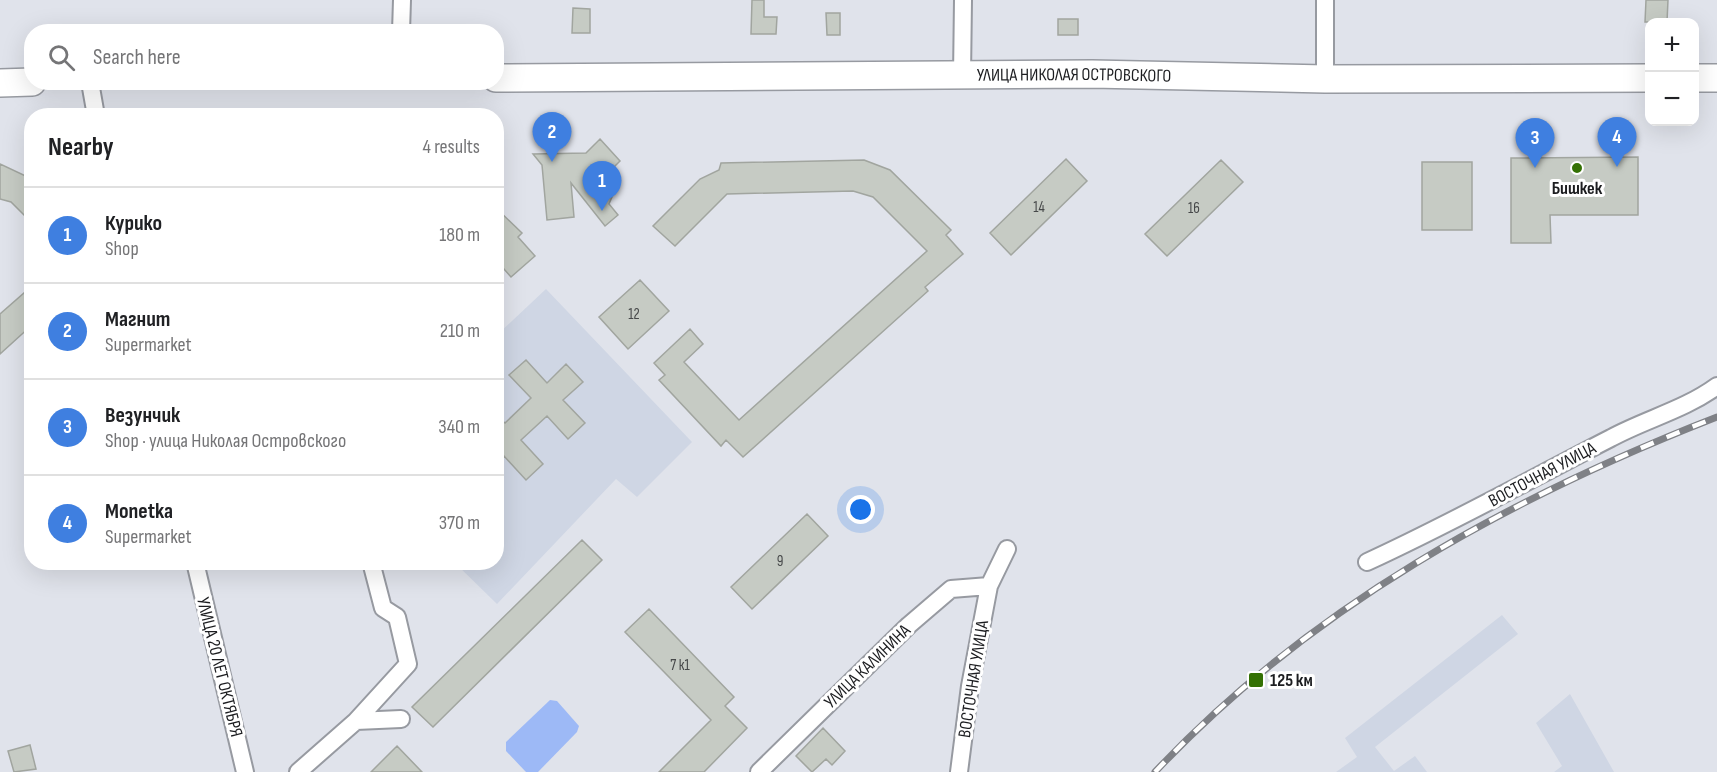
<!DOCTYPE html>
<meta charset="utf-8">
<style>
:root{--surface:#fff;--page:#f6f6f6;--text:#202124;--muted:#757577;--line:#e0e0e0;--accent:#347104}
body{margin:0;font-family:"Sofia Sans Condensed",sans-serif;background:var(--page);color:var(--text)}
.controls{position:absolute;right:18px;top:18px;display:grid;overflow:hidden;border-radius:12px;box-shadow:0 6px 24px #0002}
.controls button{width:54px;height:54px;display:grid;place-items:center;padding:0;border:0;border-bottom:2px solid var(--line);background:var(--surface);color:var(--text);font:30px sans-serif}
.you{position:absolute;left:861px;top:510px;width:21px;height:21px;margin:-15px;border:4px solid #fff;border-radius:50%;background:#1a73e8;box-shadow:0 0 0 9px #1a73e833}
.badge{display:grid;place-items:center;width:39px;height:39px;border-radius:50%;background:var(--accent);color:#fff;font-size:20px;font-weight:700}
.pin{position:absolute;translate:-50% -50px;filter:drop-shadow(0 2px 3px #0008)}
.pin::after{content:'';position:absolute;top:32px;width:21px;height:18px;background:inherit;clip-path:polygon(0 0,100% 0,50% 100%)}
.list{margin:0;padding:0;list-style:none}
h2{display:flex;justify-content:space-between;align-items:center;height:78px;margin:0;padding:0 24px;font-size:26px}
h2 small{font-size:20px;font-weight:400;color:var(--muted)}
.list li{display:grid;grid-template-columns:39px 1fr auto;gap:18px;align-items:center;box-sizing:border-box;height:96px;padding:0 24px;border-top:2px solid var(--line)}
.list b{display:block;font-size:22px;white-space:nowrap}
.list p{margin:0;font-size:20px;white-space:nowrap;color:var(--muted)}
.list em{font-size:20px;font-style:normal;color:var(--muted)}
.icon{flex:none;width:33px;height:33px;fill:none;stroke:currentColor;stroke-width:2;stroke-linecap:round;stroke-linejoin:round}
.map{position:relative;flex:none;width:1717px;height:772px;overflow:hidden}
.search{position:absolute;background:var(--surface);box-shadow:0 6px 24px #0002;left:24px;top:24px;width:480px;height:66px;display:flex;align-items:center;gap:15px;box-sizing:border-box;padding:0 21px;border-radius:24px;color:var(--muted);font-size:22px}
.panel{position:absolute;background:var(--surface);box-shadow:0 6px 24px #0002;left:24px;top:108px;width:480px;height:462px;border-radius:24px}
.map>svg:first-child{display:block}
.built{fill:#cfd6e4}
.green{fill:#9db9f6}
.building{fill:#c6cbc4;stroke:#a1a59f;stroke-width:1.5}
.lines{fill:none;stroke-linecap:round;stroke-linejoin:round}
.minor-casing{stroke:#979aa1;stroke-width:20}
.primary-casing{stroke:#979aa1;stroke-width:30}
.minor{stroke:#fff;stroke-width:16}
.primary{stroke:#fff;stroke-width:27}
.rail-casing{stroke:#7f8186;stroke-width:7}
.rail{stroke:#fff;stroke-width:4.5;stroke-dasharray:14;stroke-linecap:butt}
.poi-dot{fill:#347104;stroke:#fff;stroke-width:2}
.labels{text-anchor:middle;stroke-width:6;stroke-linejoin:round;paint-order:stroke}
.number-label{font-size:15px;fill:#464849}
.street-label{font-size:18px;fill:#1c1d20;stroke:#fff}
.poi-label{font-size:18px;font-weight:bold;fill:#1c1d20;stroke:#fff}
</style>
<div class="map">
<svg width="1717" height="772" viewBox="0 0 1717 772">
<rect width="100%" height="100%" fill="#e0e3eb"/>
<!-- built -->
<path class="built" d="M546,289L692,442L637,497L616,479L497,604L455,563L496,562L497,335Z
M1502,615L1518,634L1375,747L1394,771L1415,756L1427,772H1336L1357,757L1345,738Z
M1570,694L1614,772H1554L1562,766L1536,723Z"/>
<!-- green -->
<path class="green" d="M550,700L557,701L579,726L577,732L538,772H526L506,751V742Z"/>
<!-- building -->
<path class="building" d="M752,0H764V17H777L776,34H751Z
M1646,0H1668L1667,22H1645Z
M573,8L590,9V33H572Z
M826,13H840V35H827Z
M1058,19H1078V35H1058Z
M600,139L620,161L612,169L615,190L609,204L618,215L605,226L571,183L574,217L547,220L542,165L533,154L586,153Z
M1638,157V215H1550L1551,243H1511V158Z
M1066,159L1087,181L1011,255L990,233Z
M864,160L890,170L951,230L946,235L963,254L925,287L928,291L743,457L726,440L721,446L659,380L665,375L654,363L690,329L703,344L684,362L739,420L927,251L873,197L853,191L727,194L675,246L653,226L700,179L719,170L721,163Z
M1221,160L1243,182L1167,256L1145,234Z
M1422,162H1472V230H1422Z
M0,164L32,179V223L11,202L0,199Z
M496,208L522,233L518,237L535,256L511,277L496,260Z
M640,280L669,311L628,349L599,317Z
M32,286V325L0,354V314Z
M526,360L547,383L566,364L583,382L563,400L585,423L568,439L547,416L521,440L543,464L526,480L504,456L496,464V415L505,423L531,398L509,375Z
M807,514L828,536L752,609L731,587Z
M582,540L602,560L433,727L412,707Z
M649,609L734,697L725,706L747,728L704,772H659L711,720L625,632Z
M823,728L845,751L832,765L826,759L812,772L796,756Z
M30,745L36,769L14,772L8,751Z
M397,746L422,772H371Z"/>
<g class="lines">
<!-- minor casing -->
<g class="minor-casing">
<path id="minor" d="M1325,0V79
M401,32L402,0
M962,76L963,0
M90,82L96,116
M195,562L245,772
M1367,562C1450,524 1529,480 1611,438C1646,419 1684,410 1717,386
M356,721L408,664L397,617L383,608L371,562
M298,772L356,721L401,719
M759,772L909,625L951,589L989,586
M959,772L970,686L989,586L1007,549"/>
</g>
<!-- primary casing -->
<g class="primary-casing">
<g id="primary">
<path id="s1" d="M496,78L1092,74L1325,79L1650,78"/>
<path d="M1694,78H1717"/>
<path d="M0,83L32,82"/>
</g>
</g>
<!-- minor -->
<use href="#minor" class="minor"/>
<!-- primary -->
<use href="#primary" class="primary"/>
<!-- rail casing -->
<g class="rail-casing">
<path id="rail" d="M1155,772C1310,607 1509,498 1717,417"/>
</g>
<!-- rail -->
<use href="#rail" class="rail"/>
</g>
<!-- markers -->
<g class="poi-dot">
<circle cx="1577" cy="168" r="6"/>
<rect x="1248" y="672" width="16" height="16" rx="3"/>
</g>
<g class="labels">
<!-- number labels -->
<g class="number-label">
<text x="1039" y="212">14</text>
<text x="1194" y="213">16</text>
<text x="634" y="319">12</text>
<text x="780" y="566">9</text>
<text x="680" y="670">7 к1</text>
</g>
<!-- street labels -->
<g class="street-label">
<text dy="6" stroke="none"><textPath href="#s1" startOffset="578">УЛИЦА НИКОЛАЯ ОСТРОВСКОГО</textPath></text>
<text transform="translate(1542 474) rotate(-28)" y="6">ВОСТОЧНАЯ УЛИЦА</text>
<text transform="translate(867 666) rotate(-44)" y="6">УЛИЦА КАЛИНИНА</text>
<text transform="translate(220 667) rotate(76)" y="6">УЛИЦА 20 ЛЕТ ОКТЯБРЯ</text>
<text transform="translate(973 679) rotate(-81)" y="6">ВОСТОЧНАЯ УЛИЦА</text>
</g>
<!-- poi labels -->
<g class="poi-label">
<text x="1577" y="194">Бишкек</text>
<text x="1270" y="686" text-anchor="start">125 км</text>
</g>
</g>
</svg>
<div class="controls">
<button>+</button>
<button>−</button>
</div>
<div class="you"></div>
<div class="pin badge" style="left:602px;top:211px;background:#3f7fe0">1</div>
<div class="pin badge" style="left:552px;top:162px;background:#3f7fe0">2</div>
<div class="pin badge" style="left:1535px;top:168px;background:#3f7fe0">3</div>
<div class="pin badge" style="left:1617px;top:167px;background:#3f7fe0">4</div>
<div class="search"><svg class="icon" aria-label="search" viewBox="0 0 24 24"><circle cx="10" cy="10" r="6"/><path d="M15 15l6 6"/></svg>Search here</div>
<section class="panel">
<h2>Nearby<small>4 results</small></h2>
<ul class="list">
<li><span class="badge" style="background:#3f7fe0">1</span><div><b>Курико</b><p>Shop</p></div><em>180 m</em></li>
<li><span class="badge" style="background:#3f7fe0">2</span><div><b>Магнит</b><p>Supermarket</p></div><em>210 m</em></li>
<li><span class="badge" style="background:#3f7fe0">3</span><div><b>Везунчик</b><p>Shop · улица Николая Островского</p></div><em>340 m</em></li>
<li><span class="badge" style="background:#3f7fe0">4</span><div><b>Monetka</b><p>Supermarket</p></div><em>370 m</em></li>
</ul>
</section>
</div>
